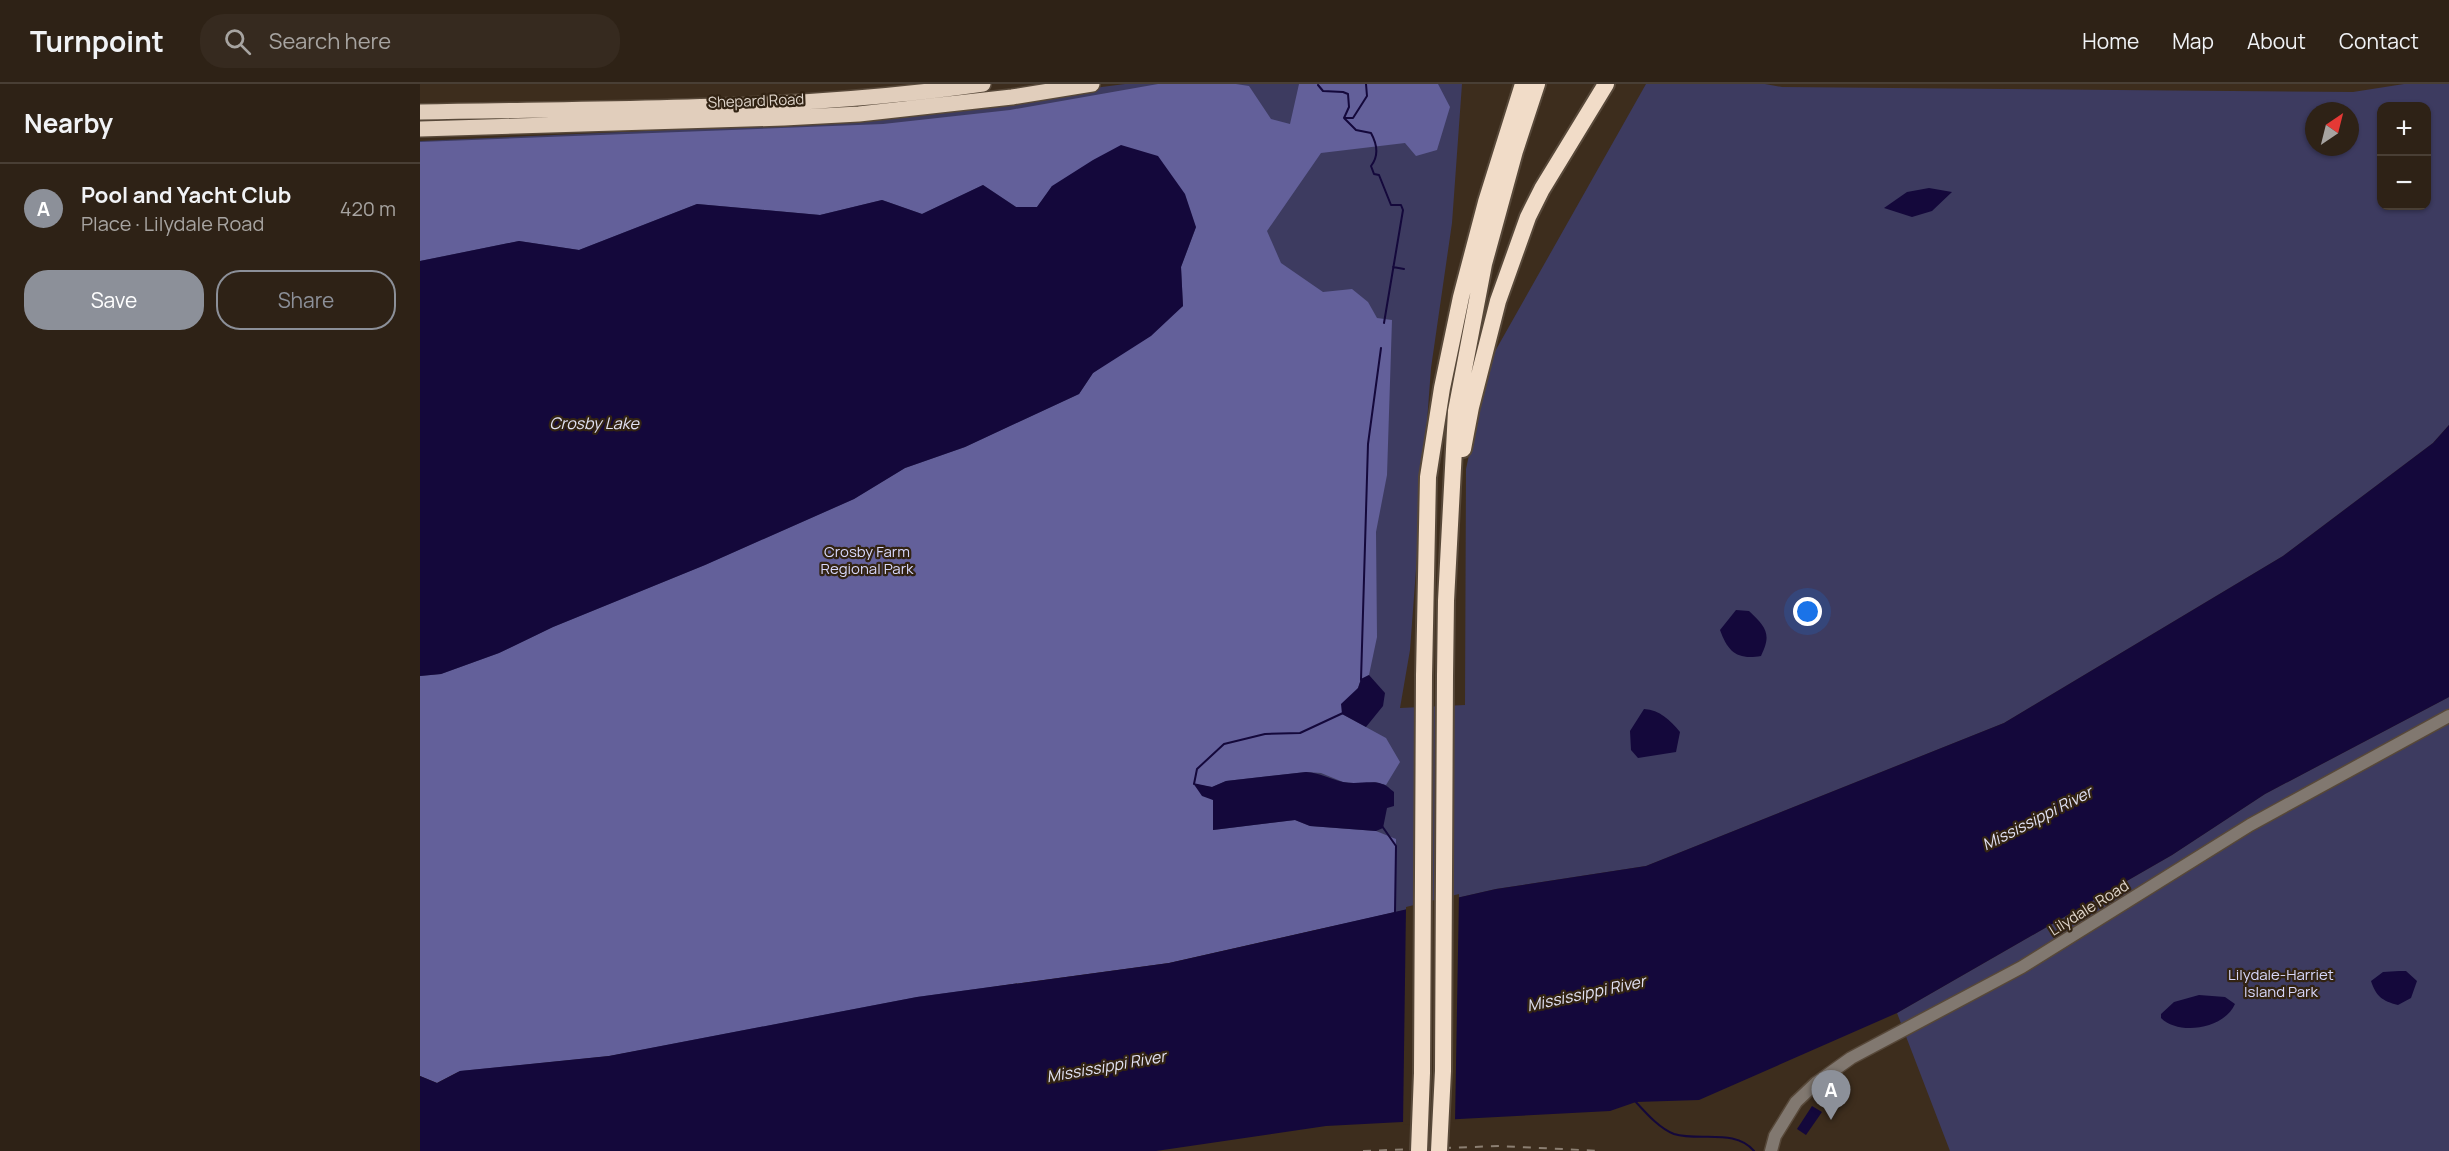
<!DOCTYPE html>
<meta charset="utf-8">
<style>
:root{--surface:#2e2216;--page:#362a1f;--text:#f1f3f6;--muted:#a7a4a1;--line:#493f35;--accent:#8c9099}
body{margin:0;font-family:Manrope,sans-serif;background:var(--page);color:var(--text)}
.controls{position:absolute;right:18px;top:18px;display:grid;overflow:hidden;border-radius:12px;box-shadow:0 2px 4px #0004}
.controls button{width:54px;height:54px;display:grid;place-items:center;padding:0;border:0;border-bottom:2px solid var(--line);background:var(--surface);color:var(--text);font:30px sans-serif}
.compass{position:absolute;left:1885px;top:18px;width:54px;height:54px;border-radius:50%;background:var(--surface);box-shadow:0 2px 4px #0004;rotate:35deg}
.you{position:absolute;left:1388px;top:528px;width:21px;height:21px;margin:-15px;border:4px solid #fff;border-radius:50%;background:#1a73e8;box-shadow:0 0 0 9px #1a73e833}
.badge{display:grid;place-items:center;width:39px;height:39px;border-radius:50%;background:var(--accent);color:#fff;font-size:20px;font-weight:700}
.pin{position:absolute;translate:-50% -50px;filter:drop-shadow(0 2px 3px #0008)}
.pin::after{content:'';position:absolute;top:32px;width:21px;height:18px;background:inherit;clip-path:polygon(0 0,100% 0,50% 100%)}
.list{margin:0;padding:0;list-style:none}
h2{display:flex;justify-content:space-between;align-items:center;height:78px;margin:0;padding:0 24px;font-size:26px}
h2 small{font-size:20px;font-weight:400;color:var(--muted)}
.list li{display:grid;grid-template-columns:39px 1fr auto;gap:18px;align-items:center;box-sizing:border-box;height:90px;padding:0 24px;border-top:2px solid var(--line)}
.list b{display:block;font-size:22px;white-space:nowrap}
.list p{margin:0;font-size:20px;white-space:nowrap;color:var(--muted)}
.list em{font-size:20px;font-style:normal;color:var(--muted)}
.actions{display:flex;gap:12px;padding:18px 24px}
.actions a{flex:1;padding:14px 0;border:2px solid var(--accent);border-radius:24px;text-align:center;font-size:21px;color:var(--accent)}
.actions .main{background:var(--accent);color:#fff}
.icon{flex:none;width:33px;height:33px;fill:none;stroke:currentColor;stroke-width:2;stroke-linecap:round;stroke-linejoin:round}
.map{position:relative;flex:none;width:2029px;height:1067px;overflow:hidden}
header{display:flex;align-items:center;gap:36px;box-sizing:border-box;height:84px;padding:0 30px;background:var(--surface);border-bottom:2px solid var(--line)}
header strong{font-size:28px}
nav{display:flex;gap:33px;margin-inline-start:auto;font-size:21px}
.search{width:420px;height:54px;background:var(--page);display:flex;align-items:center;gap:15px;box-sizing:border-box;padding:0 21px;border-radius:24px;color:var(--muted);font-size:22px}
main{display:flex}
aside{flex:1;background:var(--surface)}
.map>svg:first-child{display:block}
.green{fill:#3d3b60;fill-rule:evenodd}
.forest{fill:#63609a}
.water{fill:#14083b}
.pier{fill:#3d2d1d}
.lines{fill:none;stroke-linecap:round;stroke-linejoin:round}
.stream{stroke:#14083b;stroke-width:2}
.tertiary-casing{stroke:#574839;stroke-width:15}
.trunk-casing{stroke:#574839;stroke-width:18}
.motorway-casing{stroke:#574839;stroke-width:20}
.tertiary{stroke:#817870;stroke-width:12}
.trunk{stroke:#e1cebc;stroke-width:15}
.motorway{stroke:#f1dcc8;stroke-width:16}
.rail{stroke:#8c7f72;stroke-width:2;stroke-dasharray:8 8;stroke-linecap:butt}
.motorway-bridge-casing{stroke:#574839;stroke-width:20;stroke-linecap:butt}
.motorway-bridge{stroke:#f1dcc8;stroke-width:16}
.labels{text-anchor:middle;stroke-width:4.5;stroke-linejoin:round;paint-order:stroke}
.street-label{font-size:15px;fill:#e0d6cc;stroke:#322313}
.park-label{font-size:15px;fill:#d7d7fa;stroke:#322313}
.water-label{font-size:16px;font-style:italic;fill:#e1e1f3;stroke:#322313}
</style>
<header>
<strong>Turnpoint</strong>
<div class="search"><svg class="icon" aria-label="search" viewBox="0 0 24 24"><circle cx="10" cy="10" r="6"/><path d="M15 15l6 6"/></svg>Search here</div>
<nav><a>Home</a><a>Map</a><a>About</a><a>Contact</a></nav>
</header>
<main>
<aside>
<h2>Nearby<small></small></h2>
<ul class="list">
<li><span class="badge">A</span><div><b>Pool and Yacht Club</b><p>Place · Lilydale Road</p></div><em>420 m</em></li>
</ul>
<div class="actions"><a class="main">Save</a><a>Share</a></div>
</aside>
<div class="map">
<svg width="2029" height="1067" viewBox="0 0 2029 1067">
<rect width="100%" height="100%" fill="#3d2d1d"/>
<!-- green -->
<path class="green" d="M705,0H1042L1032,139L1011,284L990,566L980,624L1045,621L1046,385L1069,278L1226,0H1345L1362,3L1933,8L1984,0H2029V341L2013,359L1863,472L1584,639L1226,782L1076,805L924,840L189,972L0,992V57L453,37L478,29ZM1962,22H2006V122H1962ZM1894,27H1930V63H1894Z
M2029,613V1067H1530L1477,929L1752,771L1845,710Z"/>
<!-- forest -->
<path class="forest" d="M738,0H816L829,2L851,35L870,40L879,0H1018L1030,23L1017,66L996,72L985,59L901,69L847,147L861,179L903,208L932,205L948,218L957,234L972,236L967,391L956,448L957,553L949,591L941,595L938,604L922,630L966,654L980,678L966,701L955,698L943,700L923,698L901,689L886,688L806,697L792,703L773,700L793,716V746L875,736L890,742L956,747L976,755L975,828L749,879L497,913L189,972L40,987L17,999L0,992V592L21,590L79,569L133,543L285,481L434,415L485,384L545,363L659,310L673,289L763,222L761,183L776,143L632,102L617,123H596L563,101L502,130L462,116L400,131L277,120L159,166L99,157L0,177V58L463,40L590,26Z"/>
<!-- water -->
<path class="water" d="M701,61L738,72L765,110L776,143L761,183L763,222L731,252L673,289L659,310L545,363L485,384L434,415L285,481L133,543L79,569L21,590L0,592V177L99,157L159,166L277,120L400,131L462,116L502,130L563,101L596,123H617L632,102L673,76Z
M1509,104L1532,108L1512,127L1492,133L1464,124L1487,108Z
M2029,341V613L1845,710L1752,771L1477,929L1279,1016L1216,1018L1190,1027L906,1042L736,1067H0V992L17,999L40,987L189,972L497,913L749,879L1076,805L1226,782L1584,639L1863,472L2013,359Z
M1316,526L1329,527C1346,543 1352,550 1341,572C1317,576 1308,568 1300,546Z
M949,591L965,609L963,622L946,643L922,630L921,620L938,604L941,595Z
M1224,625C1240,626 1250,636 1260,648L1256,668L1218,674L1211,666L1210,647Z
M886,688C900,689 910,695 923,698C937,701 951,696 962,700C967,701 970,705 974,708V722L967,724L963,744L956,747L890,742L875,736L793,746V716L782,712L773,699L792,703L806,697Z
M1979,887H1986L1997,897L1991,914L1978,921C1962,917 1956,912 1951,897L1963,888Z
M1779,911L1805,913L1815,920C1804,945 1759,952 1741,934V930L1754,918Z
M1392,1022L1402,1028L1386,1051L1377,1045Z"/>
<!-- pier -->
<path class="pier" d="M1039,810L1035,1038L983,1041L986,823Z"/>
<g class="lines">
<!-- stream -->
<path class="stream" d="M898,1L903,7L923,8L928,10L929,23L924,34L936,46L951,49C957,60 959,72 951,82L954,90L959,91L971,121H981L983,126L964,239
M924,34H933L947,12L946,0
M973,183L984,185
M941,596L948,360L961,264
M774,700L777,685L804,660L845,650L880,649L923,629
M962,742L976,762L975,828
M1215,1017C1226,1029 1239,1044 1254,1050C1280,1058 1315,1044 1334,1067"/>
<!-- tertiary casing -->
<g class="tertiary-casing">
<path id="tertiary" d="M1351,1067L1355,1052L1376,1018L1396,999L1431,974L1602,883L1830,741L2029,632"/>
</g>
<!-- trunk casing -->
<g class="trunk-casing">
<path id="trunk" d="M0,28C188,24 377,27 563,0
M0,45L364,34L439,30L592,13L672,0"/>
</g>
<!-- motorway casing -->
<g class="motorway-casing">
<path id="motorway" d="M1043,365L1051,323L1078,217L1108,133L1122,105L1186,0
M1004,592L1008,393L1022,304L1041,213L1066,118L1103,0
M1025,592L1026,517L1036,327L1064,180L1095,67L1117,0"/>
</g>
<!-- tertiary -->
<use href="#tertiary" class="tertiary"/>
<!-- trunk -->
<use href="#trunk" class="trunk"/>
<!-- motorway -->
<use href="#motorway" class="motorway"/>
<!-- rail -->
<path class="rail" d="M943,1067L1079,1062L1182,1067"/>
<!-- motorway-bridge casing -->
<g class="motorway-bridge-casing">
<path id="motorway-bridge" d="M999,1067L1002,989L1004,592
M1019,1067L1023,987L1025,592"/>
</g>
<!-- motorway-bridge -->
<use href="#motorway-bridge" class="motorway-bridge"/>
</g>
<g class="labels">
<!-- street labels -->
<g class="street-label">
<text transform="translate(336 17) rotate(-2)" y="5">Shepard Road</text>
<text transform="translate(1669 824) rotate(-32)" y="5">Lilydale Road</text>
</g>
<!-- park labels -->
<g class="park-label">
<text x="447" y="473">Crosby Farm<tspan x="447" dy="17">Regional Park</tspan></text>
<text x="1861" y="896">Lilydale-Harriet<tspan x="1861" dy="17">Island Park</tspan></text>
</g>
<!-- water labels -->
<g class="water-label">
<text x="174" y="345">Crosby Lake</text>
<text transform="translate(1617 734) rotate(-27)" y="6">Mississippi River</text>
<text transform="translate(1166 909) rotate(-12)" y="6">Mississippi River</text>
<text transform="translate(686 982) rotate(-10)" y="6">Mississippi River</text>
</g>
</g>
</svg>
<div class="controls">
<button>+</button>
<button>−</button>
</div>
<svg class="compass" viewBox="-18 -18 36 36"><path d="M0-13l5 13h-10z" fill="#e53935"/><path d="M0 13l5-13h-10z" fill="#a7a4a1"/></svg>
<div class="you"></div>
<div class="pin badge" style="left:1411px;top:1036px">A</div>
</div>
</main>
